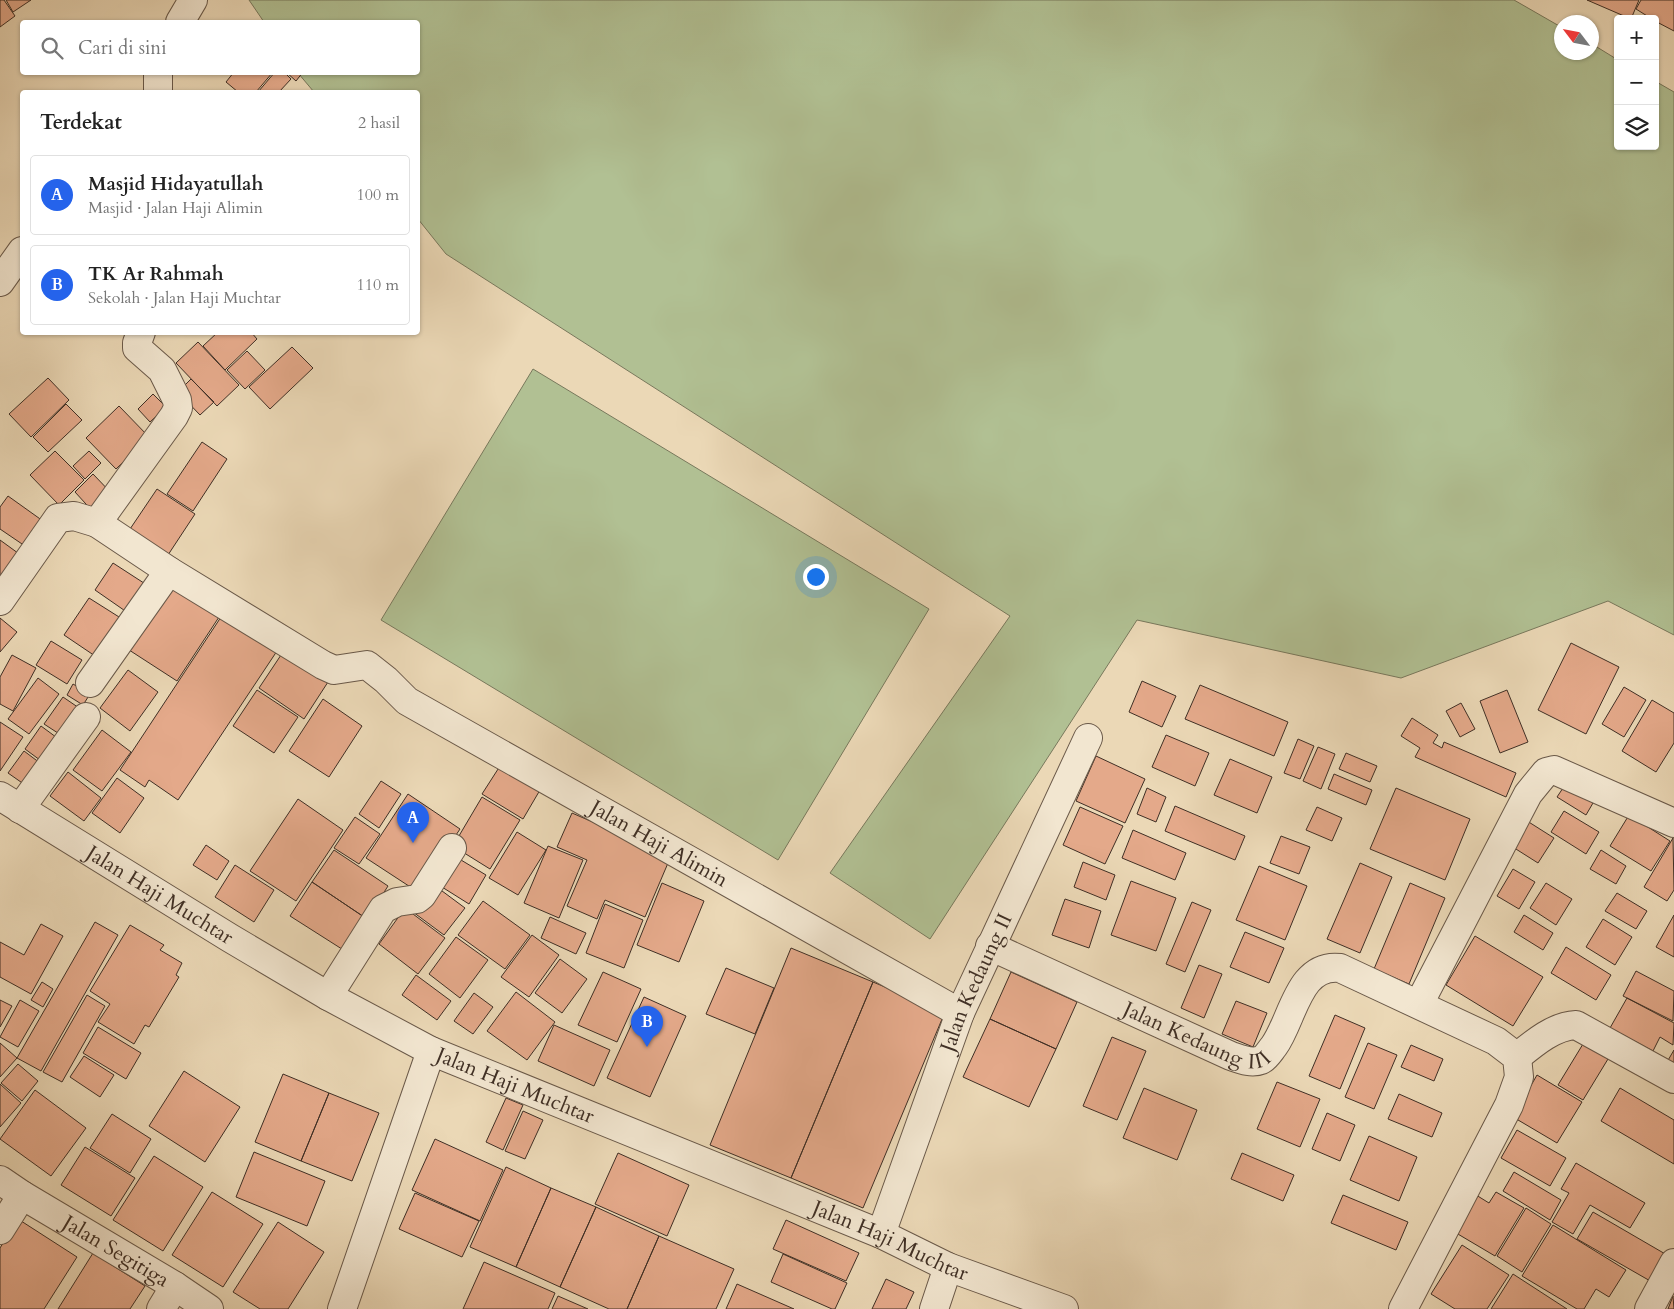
<!DOCTYPE html>
<html lang="id">
<meta charset="utf-8">
<style>
:root{--surface:#fff;--page:#f6f6f6;--text:#222;--muted:#767676;--line:#e0e0e0;--accent:#2563eb}
body{margin:0;font-family:Cardo,serif;background:var(--page);color:var(--text)}
.controls{position:absolute;right:15px;top:15px;display:grid;overflow:hidden;border-radius:5px;box-shadow:0 1px 4px #0004}
.controls button{width:45px;height:45px;display:grid;place-items:center;padding:0;border:0;border-bottom:1px solid var(--line);background:var(--surface);color:var(--text);font:25px sans-serif}
.compass{position:absolute;left:1554px;top:15px;width:45px;height:45px;border-radius:50%;background:var(--surface);box-shadow:0 1px 4px #0004;rotate:302deg}
.you{position:absolute;left:815px;top:576px;width:18px;height:18px;margin:-12px;border:4px solid #fff;border-radius:50%;background:#1a73e8;box-shadow:0 0 0 8px #1a73e833}
.badge{display:grid;place-items:center;width:32px;height:32px;border-radius:50%;background:var(--accent);color:#fff;font-size:16px;font-weight:700}
.pin{position:absolute;translate:-50% -41px;filter:drop-shadow(0 1px 2px #0008)}
.pin::after{content:'';position:absolute;top:26px;width:18px;height:15px;background:inherit;clip-path:polygon(0 0,100% 0,50% 100%)}
.list{margin:0;padding:0;list-style:none}
h2{display:flex;justify-content:space-between;align-items:center;height:65px;margin:0;padding:0 20px;font-size:21px}
h2 small{font-size:16px;font-weight:400;color:var(--muted)}
.list li{display:grid;grid-template-columns:32px 1fr auto;gap:15px;align-items:center;box-sizing:border-box;height:80px;margin:0 10px 10px;padding:0 10px;border:1px solid var(--line);border-radius:5px}
.list b{display:block;font-size:19px;white-space:nowrap}
.list p{margin:0;font-size:16px;white-space:nowrap;color:var(--muted)}
.list em{font-size:16px;font-style:normal;color:var(--muted)}
.icon{flex:none;width:28px;height:28px;fill:none;stroke:currentColor;stroke-width:2;stroke-linecap:round;stroke-linejoin:round}
.map{position:relative;flex:none;width:1674px;height:1309px;overflow:hidden}
.search{position:absolute;background:var(--surface);box-shadow:0 1px 4px #0004;left:20px;top:20px;width:400px;height:55px;display:flex;align-items:center;gap:12px;box-sizing:border-box;padding:0 18px;border-radius:5px;color:var(--muted);font-size:19px}
.panel{position:absolute;background:var(--surface);box-shadow:0 1px 4px #0004;left:20px;top:90px;width:400px;height:245px;border-radius:5px}
.map>svg:first-child{display:block}
.green{fill:#b1c093;stroke:#78785c}
.building{fill:#e4a98a;stroke:#3f2f25}
.lines{fill:none;stroke-linecap:round;stroke-linejoin:round}
.minor-casing{stroke:#6a5949;stroke-width:30}
.tertiary-casing{stroke:#6a5949;stroke-width:30}
.minor{stroke:#f2e6d0;stroke-width:28}
.tertiary{stroke:#f2e6d0;stroke-width:28}
.labels{text-anchor:middle;stroke-width:4;stroke-linejoin:round;paint-order:stroke}
.street-label{font-size:21px;fill:#3f2f25;stroke:#f2e6d0}
</style>
<div class="map">
<svg width="1674" height="1309" viewBox="0 0 1674 1309">
<rect width="100%" height="100%" fill="#ebd8b6"/>
<filter id="stains"><feTurbulence type="fractalNoise" baseFrequency=".004" numOctaves="4"/><feColorMatrix values="0 0 0 0 .2 0 0 0 0 .09 0 0 0 0 .02 0 0 0 .5 -.17"/></filter>
<radialGradient id="worn" r=".72"><stop offset=".6" stop-color="#630" stop-opacity="0"/><stop offset="1" stop-color="#630" stop-opacity=".3"/></radialGradient>
<!-- green -->
<path class="green" d="M249,0H1514L1561,27L1562,52H1592V44L1618,60V146H1655V81L1674,92V635L1608,601L1401,678L1137,620L930,939L830,873L1010,616L446,254L418,219V92H314L298,73L418,72V22H264Z
M533,369L929,609L778,860L381,620Z"/>
<!-- building -->
<path class="building" d="M0,0H4L15,16L0,27Z
M6,0H31L13,12Z
M1587,0H1639L1631,19Z
M1641,0H1674V31L1655,21V19H1652L1636,9Z
M234,72H273L256,92H238L226,82Z
M275,72H284L291,79L279,92H258Z
M286,72H303L296,81Z
M218,332H251L257,339L225,370L203,346Z
M198,342L239,385L217,406L176,363Z
M292,347L313,368L270,409L249,387Z
M247,351L265,370L245,389L227,370Z
M48,378L69,400L31,437L9,414Z
M191,379L214,402L200,415L178,392Z
M153,394L166,407L150,422L138,409Z
M66,404L82,420L48,452L33,437Z
M119,406L149,437L116,469L86,438Z
M202,442L227,459L193,511L167,494Z
M55,451L84,480L59,505L30,475Z
M89,451L101,463L85,479L73,466Z
M93,474L115,497L96,515L75,492Z
M157,489L195,514L166,558L128,532Z
M8,496L43,521L25,546L0,529V507Z
M0,540L22,556L5,579L0,575Z
M113,563L150,587L131,615L95,590Z
M168,583L219,617L177,681L126,648Z
M89,598L127,622L101,660L64,635Z
M223,614L277,651L178,800L149,780L145,787L120,770Z
M0,618L17,632L0,652Z
M51,641L82,660L67,684L36,665Z
M1571,643L1619,667L1586,734L1538,710Z
M283,652L328,682L304,719L259,688Z
M12,655L36,668L13,711L0,704V677Z
M128,670L158,692L130,731L100,708Z
M38,678L59,694L29,734L8,719Z
M1142,681L1176,696L1162,727L1129,712Z
M73,684L90,694L83,705L67,695Z
M1200,685L1288,722L1274,756L1185,719Z
M1624,687L1646,700L1624,737L1602,724Z
M257,690L298,717L274,753L233,726Z
M1507,690L1528,742L1500,753L1480,701Z
M63,697L82,710L64,737L44,724Z
M323,699L362,726L329,777L289,751Z
M1652,700L1674,713V743L1656,772L1622,751Z
M1461,703L1475,729L1460,737L1446,711Z
M1412,718L1438,735L1433,743L1442,748L1444,742L1516,773L1506,797L1415,757L1420,748L1401,736Z
M0,722L23,737L0,771Z
M41,726L60,740L44,763L25,749Z
M102,730L131,752L102,791L73,770Z
M1166,735L1209,753L1195,786L1152,767Z
M1298,739L1314,746L1300,779L1284,773Z
M1318,747L1335,754L1321,789L1303,781Z
M24,751L44,766L28,787L8,773Z
M1346,753L1377,766L1370,782L1339,769Z
M1096,756L1145,779L1125,823L1076,801Z
M1230,759L1272,777L1257,813L1214,795Z
M500,766L540,790L523,819L482,794Z
M68,772L101,798L84,821L50,796Z
M1334,774L1372,790L1366,805L1328,789Z
M117,778L144,798L120,833L92,813Z
M381,781L401,794L379,828L359,814Z
M1565,785L1593,803L1586,815L1557,797Z
M1147,788L1166,797L1156,822L1137,814Z
M1396,788L1470,819L1445,880L1370,849Z
M408,794L460,829L418,892L366,858Z
M482,797L520,820L490,869L453,846Z
M298,799L343,830L296,901L250,871Z
M1175,806L1245,836L1235,860L1165,831Z
M1080,807L1123,826L1105,864L1063,845Z
M1317,807L1342,818L1332,841L1306,830Z
M1564,811L1599,832L1586,854L1551,832Z
M572,813L671,856L645,917L605,900L597,919L567,906L587,860L557,847Z
M1629,815L1670,841L1651,871L1610,846Z
M355,817L380,834L359,864L334,848Z
M1524,819L1554,838L1538,863L1508,844Z
M1133,830L1186,853L1175,880L1122,858Z
M517,832L546,850L518,895L489,878Z
M1281,836L1310,847L1299,874L1270,863Z
M1673,838L1674,890L1667,901L1644,887Z
M206,845L229,861L217,880L193,865Z
M548,846L583,860L559,918L524,903Z
M334,850L388,886L367,919L312,882Z
M1601,850L1626,866L1616,884L1590,869Z
M451,854L486,875L469,904L434,882Z
M1083,862L1115,875L1106,900L1074,887Z
M1360,863L1392,877L1360,953L1327,939Z
M235,865L274,890L254,922L215,897Z
M1259,866L1307,886L1285,940L1236,920Z
M1513,869L1535,882L1519,909L1497,896Z
M1131,881L1176,898L1156,951L1111,935Z
M312,882L367,919L345,951L290,916Z
M662,883L704,901L679,962L637,945Z
M1410,883L1445,898L1409,984L1374,969Z
M1546,883L1572,899L1556,925L1530,908Z
M434,885L465,908L444,935L413,912Z
M1617,893L1647,911L1636,929L1605,911Z
M1065,899L1101,911L1089,948L1052,935Z
M483,901L530,935L505,969L458,935Z
M1192,902L1211,910L1185,972L1166,964Z
M605,904L643,920L624,968L586,953Z
M405,908L445,938L418,974L379,944Z
M1524,915L1553,933L1543,950L1514,932Z
M1674,915V957L1656,947Z
M550,917L586,933L576,954L541,938Z
M1603,919L1632,937L1615,965L1586,947Z
M95,922L118,935L41,1071L17,1058Z
M41,924L63,936L31,994L0,977V942L24,955Z
M130,925L164,945L160,950L182,963L176,975L179,977L149,1027L145,1025L134,1044L98,1022L110,1004L90,991Z
M1245,932L1284,948L1269,983L1230,967Z
M532,935L559,955L529,997L501,977Z
M1475,936L1543,977L1513,1026L1446,985Z
M456,937L488,960L460,998L429,974Z
M1566,947L1611,975L1596,1000L1551,973Z
M791,948L873,982L791,1178L710,1145Z
M560,959L587,979L562,1013L535,993Z
M1199,965L1222,974L1204,1018L1181,1008Z
M726,968L774,988L755,1034L706,1014Z
M1636,971L1674,991L1673,1021L1623,996Z
M603,972L641,989L617,1042L578,1025Z
M1011,972L1077,1002L1056,1049L990,1019Z
M416,975L451,1001L437,1020L402,995Z
M42,982L53,989L43,1007L31,1000Z
M873,982L945,1012L863,1208L791,1178Z
M516,992L555,1022L527,1060L487,1031Z
M474,993L493,1007L473,1034L454,1021Z
M87,995L105,1006L62,1082L43,1072Z
M644,997L686,1016L650,1097L607,1078Z
M1627,998L1674,1023L1673,1045L1660,1037L1653,1051L1610,1028Z
M0,1000L12,1006L0,1027Z
M20,1000L39,1011L18,1047L0,1037Z
M1236,1001L1267,1013L1253,1047L1222,1034Z
M1335,1015L1365,1028L1340,1089L1309,1076Z
M990,1019L1056,1049L1029,1107L963,1077Z
M554,1025L610,1050L594,1086L538,1061Z
M98,1027L141,1053L126,1079L83,1053Z
M1112,1037L1146,1051L1117,1120L1083,1106Z
M0,1043L17,1058L0,1077Z
M1368,1043L1397,1055L1374,1109L1345,1097Z
M1583,1044L1608,1059L1583,1100L1558,1085Z
M1411,1045L1443,1059L1434,1081L1401,1067Z
M1674,1050V1066L1667,1062Z
M84,1056L114,1075L100,1097L70,1077Z
M18,1064L38,1081L22,1101L1,1083Z
M184,1071L240,1107L205,1162L149,1126Z
M283,1074L329,1093L301,1161L255,1142Z
M1537,1075L1582,1102L1557,1143L1513,1117Z
M1277,1082L1320,1099L1300,1147L1257,1129Z
M0,1084L21,1103L0,1127Z
M1144,1088L1197,1110L1177,1160L1123,1138Z
M1620,1088L1674,1120V1164L1601,1121Z
M35,1090L86,1128L51,1176L0,1139Z
M329,1093L379,1113L352,1181L301,1161Z
M1399,1094L1442,1113L1432,1137L1388,1119Z
M506,1098L523,1105L503,1150L486,1142Z
M523,1111L543,1120L525,1159L505,1151Z
M1327,1113L1355,1125L1340,1161L1312,1149Z
M112,1114L151,1139L130,1173L90,1148Z
M1517,1130L1566,1158L1550,1186L1501,1158Z
M1369,1136L1417,1157L1399,1201L1350,1180Z
M435,1139L503,1170L480,1221L412,1190Z
M85,1147L135,1178L111,1216L61,1185Z
M254,1152L325,1181L307,1226L236,1197Z
M618,1153L689,1185L667,1236L595,1204Z
M1242,1153L1294,1175L1283,1201L1231,1179Z
M154,1156L203,1187L163,1251L113,1220Z
M1576,1163L1645,1203L1630,1228L1590,1205L1573,1234L1552,1222L1569,1193L1561,1189Z
M506,1167L551,1188L516,1267L470,1247Z
M1514,1172L1561,1200L1550,1220L1503,1191Z
M551,1188L596,1207L560,1287L516,1267Z
M1468,1190L1489,1203L1496,1192L1524,1208L1495,1256L1446,1227Z
M212,1192L263,1224L223,1287L172,1255Z
M415,1193L479,1221L462,1257L399,1229Z
M1343,1195L1408,1222L1396,1250L1331,1223Z
M596,1207L659,1236L627,1309H609L560,1287Z
M1526,1208L1551,1224L1522,1272L1497,1256Z
M1593,1212L1667,1255L1652,1282L1577,1239Z
M18,1219L77,1257L44,1309H0V1248Z
M786,1220L859,1253L846,1281L773,1249Z
M278,1222L324,1252L288,1309H260L233,1292Z
M1553,1225L1626,1270L1609,1297L1596,1289L1584,1309H1577L1522,1276Z
M659,1236L734,1269L716,1309H627Z
M1462,1245L1509,1275L1487,1309H1455L1431,1294Z
M93,1253L145,1286L130,1309H58Z
M783,1254L847,1283L835,1309H832L771,1282Z
M484,1262L555,1293L548,1309H463Z
M1513,1274L1567,1309H1491Z
M886,1279L914,1292L906,1309H872Z
M737,1284L794,1309H726Z
M558,1296L588,1309H552Z
M1673,1296L1674,1309H1668Z"/>
<g class="lines">
<!-- minor casing -->
<g class="minor-casing">
<g id="minor">
<path d="M180,22L193,0"/>
<path d="M158,72V92"/>
<path d="M0,282L22,251"/>
<path id="s1" d="M97,523L169,571L323,665L334,670L367,665L386,680L407,701L960,1013"/>
<path d="M0,601L58,518L74,516L97,523L174,416L178,408L177,400L162,370L137,348V343L141,332"/>
<path d="M90,683L169,571"/>
<path d="M20,809L86,717"/>
<path id="s2" d="M990,946L1231,1056C1240,1059 1251,1064 1261,1060C1266,1058 1270,1051 1274,1046C1293,1020 1298,963 1340,968L1496,1041L1517,1057L1519,1077L1509,1105L1403,1309"/>
<path d="M328,996L383,909L397,902L417,899L422,895L452,848"/>
<path d="M1419,1004L1528,794L1546,772L1554,770L1674,823"/>
<path d="M1517,1057C1534,1043 1554,1026 1576,1025L1674,1079"/>
<path id="s3" d="M0,1180L22,1195L175,1286L209,1309"/>
<path d="M0,1230L22,1195"/>
<path id="s4" d="M881,1234L960,1013L1088,738"/>
<path d="M161,1309L175,1286"/>
<path d="M934,1309L948,1267"/>
<path d="M1649,1309L1674,1263"/>
</g>
</g>
<!-- tertiary casing -->
<g class="tertiary-casing">
<g id="tertiary">
<path id="s5" d="M0,796L230,938L328,996L431,1051L881,1234L948,1267L1064,1309"/>
<path d="M342,1309L431,1051"/>
</g>
</g>
<!-- minor -->
<use href="#minor" class="minor"/>
<!-- tertiary -->
<use href="#tertiary" class="tertiary"/>
</g>
<g class="labels">
<!-- street labels -->
<g class="street-label">
<text dy="7" stroke="none"><textPath href="#s1" startOffset="656">Jalan Haji Alimin</textPath></text>
<text dy="7" stroke="none"><textPath href="#s5" startOffset="188">Jalan Haji Muchtar</textPath></text>
<text dy="7" stroke="none"><textPath href="#s4" startOffset="269">Jalan Kedaung II</textPath></text>
<text dy="7" stroke="none"><textPath href="#s2" startOffset="226">Jalan Kedaung III</textPath></text>
<text dy="7" stroke="none"><textPath href="#s5" startOffset="592">Jalan Haji Muchtar</textPath></text>
<text dy="7" stroke="none"><textPath href="#s5" startOffset="998">Jalan Haji Muchtar</textPath></text>
<text dy="7" stroke="none"><textPath href="#s3" startOffset="136">Jalan Segitiga</textPath></text>
</g>
</g>
<rect width="100%" height="100%" filter="url(#stains)"/>
<rect width="100%" height="100%" fill="url(#worn)"/>
</svg>
<div class="controls">
<button>+</button>
<button>−</button>
<button><svg class="icon" aria-label="layers" viewBox="0 0 24 24"><path d="M12 4l9 5-9 5-9-5zM3 14l9 5 9-5"/></svg></button>
</div>
<svg class="compass" viewBox="-18 -18 36 36"><path d="M0-13l5 13h-10z" fill="#e53935"/><path d="M0 13l5-13h-10z" fill="#767676"/></svg>
<div class="you"></div>
<div class="pin badge" style="left:413px;top:843px">A</div>
<div class="pin badge" style="left:647px;top:1047px">B</div>
<div class="search"><svg class="icon" aria-label="search" viewBox="0 0 24 24"><circle cx="10" cy="10" r="6"/><path d="M15 15l6 6"/></svg>Cari di sini</div>
<section class="panel">
<h2>Terdekat<small>2 hasil</small></h2>
<ul class="list">
<li><span class="badge">A</span><div><b>Masjid Hidayatullah</b><p>Masjid · Jalan Haji Alimin</p></div><em>100 m</em></li>
<li><span class="badge">B</span><div><b>TK Ar Rahmah</b><p>Sekolah · Jalan Haji Muchtar</p></div><em>110 m</em></li>
</ul>
</section>
</div>
